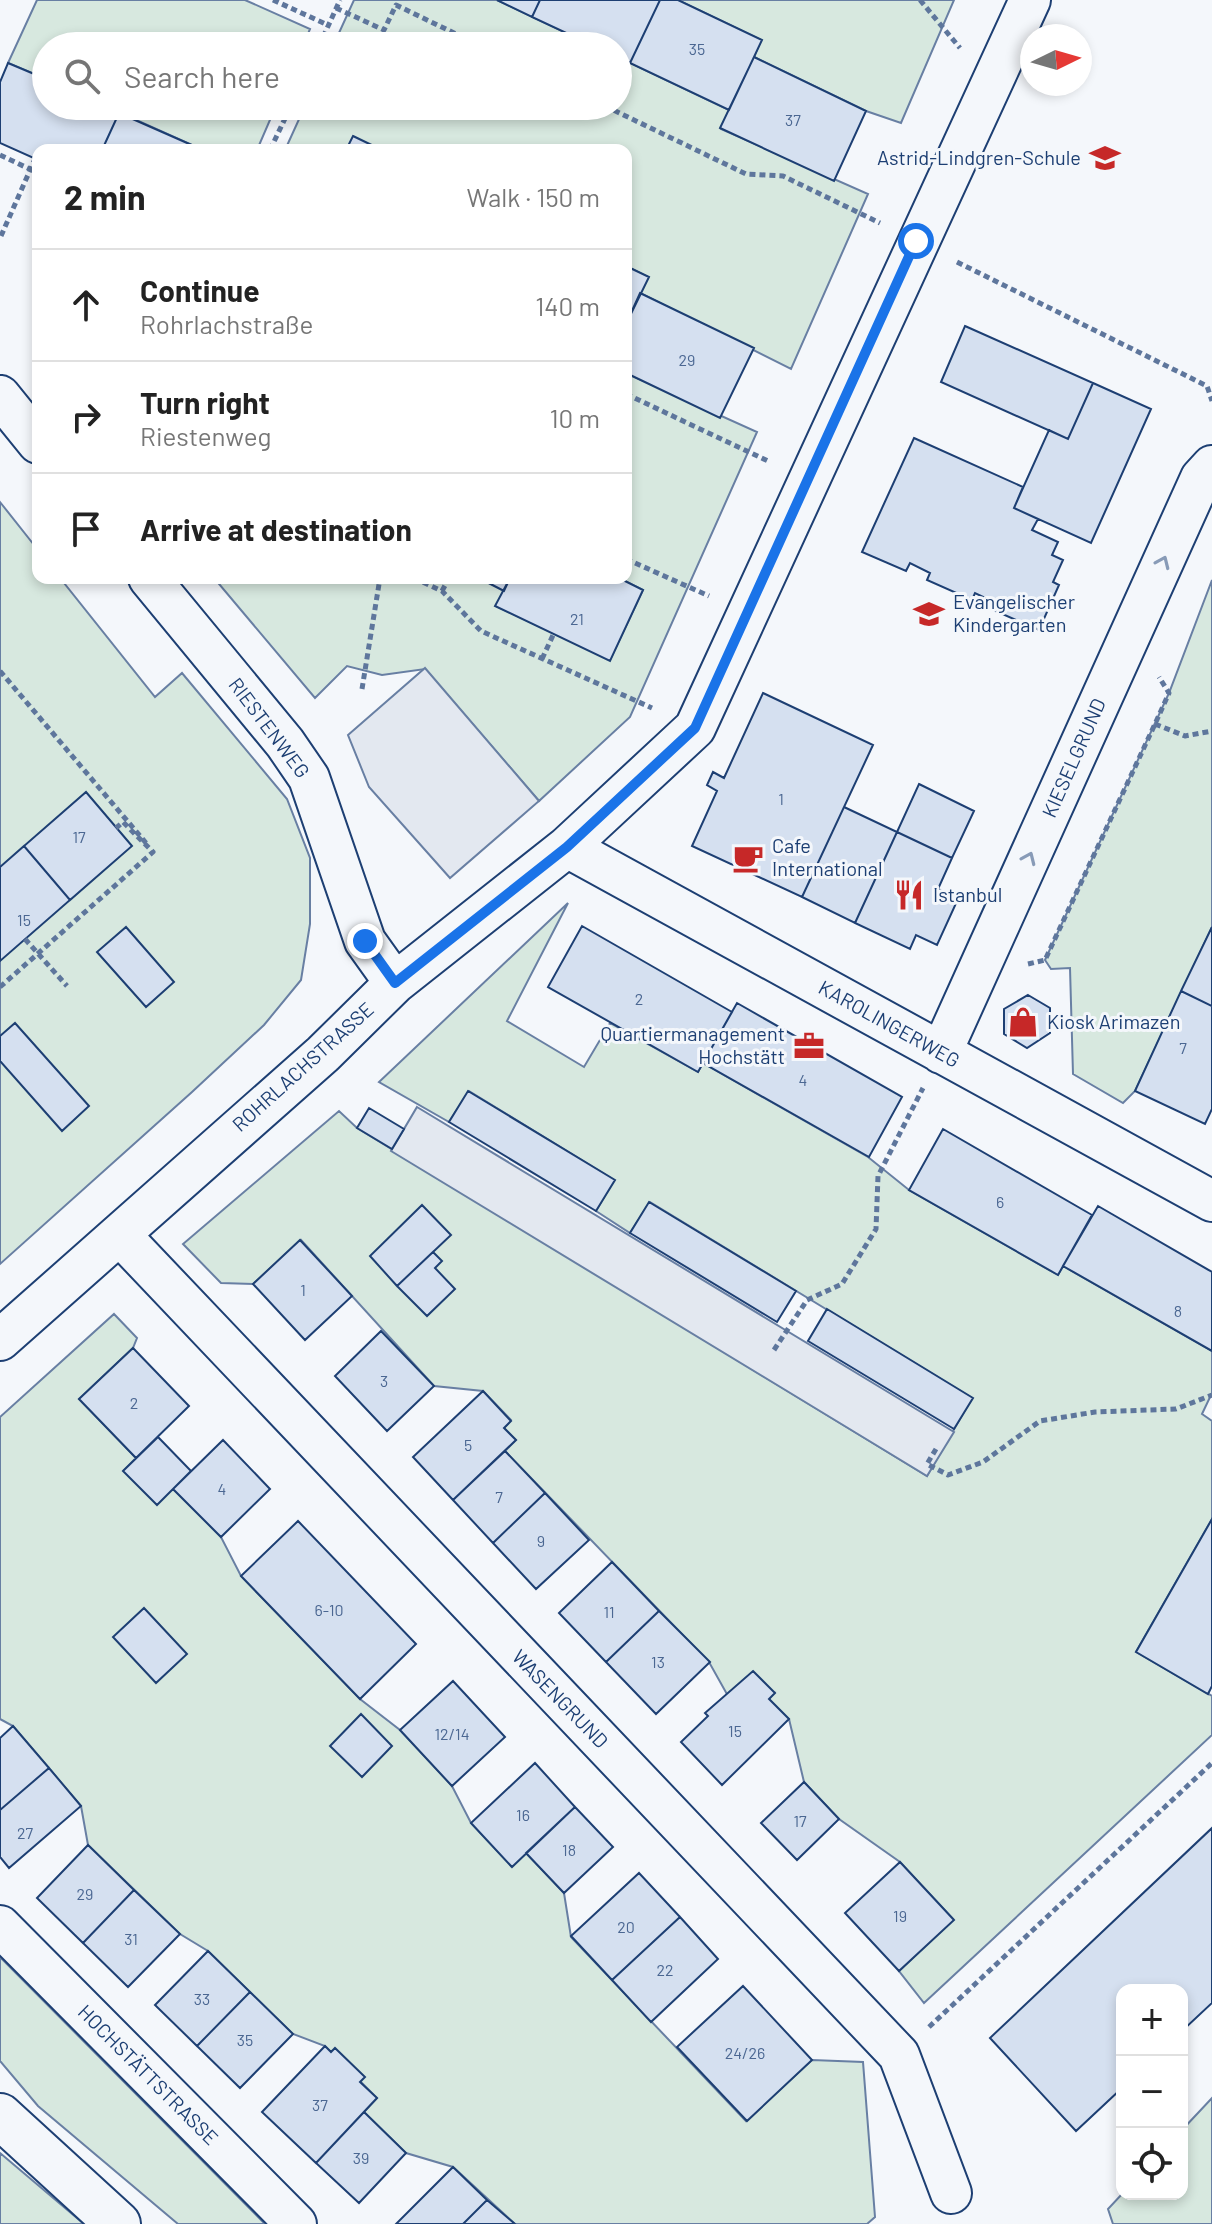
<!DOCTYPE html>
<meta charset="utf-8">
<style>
:root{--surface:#fff;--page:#f2f2f2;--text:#222;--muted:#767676;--line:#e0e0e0}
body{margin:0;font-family:Barlow,sans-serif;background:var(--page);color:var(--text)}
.controls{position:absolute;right:24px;bottom:24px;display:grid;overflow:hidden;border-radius:16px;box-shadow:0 4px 12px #0003}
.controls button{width:72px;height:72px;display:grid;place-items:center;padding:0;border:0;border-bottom:2px solid var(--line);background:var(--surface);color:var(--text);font:40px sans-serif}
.compass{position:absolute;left:1020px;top:24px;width:72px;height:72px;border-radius:50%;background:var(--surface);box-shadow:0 4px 12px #0003;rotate:85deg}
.stop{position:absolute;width:24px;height:24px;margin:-18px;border:6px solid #1a73e8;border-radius:50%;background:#fff}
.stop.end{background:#1a73e8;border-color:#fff;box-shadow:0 2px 8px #0008}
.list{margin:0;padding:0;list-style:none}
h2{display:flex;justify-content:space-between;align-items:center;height:104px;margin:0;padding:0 32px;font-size:34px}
h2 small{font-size:26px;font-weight:400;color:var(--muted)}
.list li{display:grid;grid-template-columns:52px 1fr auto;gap:24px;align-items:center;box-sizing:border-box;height:112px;padding:0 32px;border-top:2px solid var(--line)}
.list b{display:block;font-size:30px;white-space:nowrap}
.list p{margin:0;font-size:26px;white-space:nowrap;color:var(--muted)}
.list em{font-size:26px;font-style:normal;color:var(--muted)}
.icon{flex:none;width:44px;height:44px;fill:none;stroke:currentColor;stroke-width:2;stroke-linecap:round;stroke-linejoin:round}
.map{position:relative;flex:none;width:1212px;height:2224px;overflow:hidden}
.search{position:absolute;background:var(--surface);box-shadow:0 4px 12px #0003;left:32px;top:32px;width:600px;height:88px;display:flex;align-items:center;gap:20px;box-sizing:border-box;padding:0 28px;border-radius:44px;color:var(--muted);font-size:30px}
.panel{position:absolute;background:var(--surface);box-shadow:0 4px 12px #0003;left:32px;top:144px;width:600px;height:440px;border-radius:16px}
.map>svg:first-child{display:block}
.green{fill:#d7e8df;stroke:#687fa3;stroke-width:2}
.parking{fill:#e3e8f0;stroke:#687fa3;stroke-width:2}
.building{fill:#d5e0f0;stroke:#1d3f73;stroke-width:2}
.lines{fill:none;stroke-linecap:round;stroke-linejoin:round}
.street-casing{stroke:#1d3f73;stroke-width:44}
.secondary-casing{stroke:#1d3f73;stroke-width:48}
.path{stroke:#5e769c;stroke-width:5;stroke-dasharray:6 4;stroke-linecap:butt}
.street{stroke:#f4f7fb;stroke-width:40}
.secondary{stroke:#f4f7fb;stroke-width:44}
.oneway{stroke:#889bb7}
.route{stroke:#1a73e8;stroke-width:10}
.labels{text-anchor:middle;stroke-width:6;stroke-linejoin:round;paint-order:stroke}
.number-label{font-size:16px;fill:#4b6792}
.poi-label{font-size:20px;fill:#1d3f73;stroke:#f4f7fb;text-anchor:start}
.street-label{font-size:20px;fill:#1d3f73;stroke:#f4f7fb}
</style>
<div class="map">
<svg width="1212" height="2224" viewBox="0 0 1212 2224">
<rect width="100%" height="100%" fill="#f4f7fb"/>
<!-- green -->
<path class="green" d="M37,0H245L310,29L303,46H46V79L8,63Z
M354,0H497L594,46H333Z
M678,0H954L901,123L866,111L754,57L761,40Z
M618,57L729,110L721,129L868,194L791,369L640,293L648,277L626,266V150H285L305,106H618Z
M105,106H276L257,150H203Z
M626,373L757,432L630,717L539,801L425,669L382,675L347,666L315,698L214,578H479L504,591L496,606L610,660L643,590L619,578H626Z
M0,502L38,550V578H60L155,697L182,673L287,799L310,858V924L301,980L264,1025L192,1092L0,1264Z
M1212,580V927L1135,1091L1123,1103L1073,1074L1070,968L1051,969L1045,960L1169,693Z
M568,903L507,1021L584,1067L610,1023L698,1072L703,1063L868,1157L909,1190L1058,1275L1063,1266L1212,1351V1393L1202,1414L1212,1421V1519L1136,1652L1212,1696V1735L924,2003L899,1971L953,1919L900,1862L839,1819L804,1782L789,1719L769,1699L774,1693L728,1696L709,1662L505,1451L516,1440L504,1428L511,1420L483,1391L434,1386L301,1240L253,1284L221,1283L183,1244L339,1111L357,1128L927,1476L972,1398L650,1202L630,1233L596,1211L614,1180L469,1091L449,1122L379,1082Z
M114,1314L137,1338L133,1348L79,1399L136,1458L124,1470L173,1489L221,1537L241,1576L360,1699L400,1730L452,1786L471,1823L511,1866L526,1853L564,1893L571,1937L746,2121L812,2060L863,2062L875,2217L867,2224H515L453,2167L406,2153L364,2112L377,2098L325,2046L293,2034L208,1951L180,1934L88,1845L81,1806L13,1726L0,1719V1417Z
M0,1957L265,2224H178L38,2106L0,2061Z
M1212,2098V2224H1113L1108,2209L1122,2194H1182V2130Z
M0,2153L84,2224H0Z"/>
<!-- parking -->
<path class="parking" d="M425,668L539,801L450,878L369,787L348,735Z
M417,1107L954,1432L927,1476L391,1151Z"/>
<!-- building -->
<path class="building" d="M497,0H540L532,17Z
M540,0H660L630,63L618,57V46H594L532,17Z
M660,0H678L762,40L729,110L630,63Z
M754,57L866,111L834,181L720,128Z
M8,63L46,79V106H105L119,113L102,150H38V160L0,143V82Z
M119,113L203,150H102Z
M353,136L382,150H346Z
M626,266L649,277L626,324Z
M640,293L754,348L720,418L626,373V324Z
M965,326L1093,383L1068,439L941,382Z
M1093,383L1151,409L1091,543L1014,508L1049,430L1068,439Z
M914,438L1023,487L1014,508L1038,519L1032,530L1058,542L1052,555L1063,560L1053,582L1059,585L1039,630L991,609L994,602L975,593L972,600L927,580L930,573L910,563L906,571L862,552Z
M479,578H510L504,591Z
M510,578H619L643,590L610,661L495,606Z
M763,693L873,745L802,897L692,846L717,791L707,785L713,772L724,778Z
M919,784L974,811L952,858L897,832Z
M86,792L132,846L70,900L24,846Z
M844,807L897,832L855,923L802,897Z
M897,832L952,858L938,889L958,899L937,945L916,935L910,949L855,923Z
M24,846L70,900L0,961V867Z
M582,926L732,1012L698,1072L548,987Z
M126,927L174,982L146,1007L97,952Z
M1212,927V1006L1181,991Z
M1181,991L1212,1006V1109L1205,1124L1135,1091Z
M1028,995L1050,1008V1033L1027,1048L1004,1034V1009Z
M737,1003L902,1097L869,1157L703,1063Z
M15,1023L89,1106L62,1131L0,1061V1036Z
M468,1091L615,1180L596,1211L449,1122Z
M369,1108L404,1129L392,1149L357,1128Z
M943,1129L1092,1215L1058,1275L909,1190Z
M649,1202L796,1291L777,1322L630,1233Z
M422,1205L451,1235L397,1286L370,1256Z
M1098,1206L1212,1272V1351L1063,1266Z
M300,1240L352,1296L305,1340L253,1284Z
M433,1252L442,1261L435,1268L455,1289L427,1316L397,1286Z
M827,1309L973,1398L954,1429L808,1341Z
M381,1331L434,1386L387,1431L335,1376Z
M133,1348L189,1406L136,1458L79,1399Z
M483,1391L511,1421L504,1428L516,1440L453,1500L413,1457Z
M158,1437L191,1471L157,1505L123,1471Z
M223,1440L270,1489L221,1537L173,1489Z
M505,1451L545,1493L493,1543L453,1500Z
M545,1493L589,1540L536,1589L493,1543Z
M1212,1519V1686L1208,1694L1136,1652Z
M298,1521L416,1644L360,1699L241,1576Z
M612,1562L659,1611L606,1662L559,1613Z
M144,1608L187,1654L156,1683L113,1637Z
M659,1611L710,1662L656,1714L606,1662Z
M753,1671L775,1693L769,1699L789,1719L722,1785L681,1742L708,1716L705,1713Z
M453,1681L505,1737L452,1786L400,1730Z
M361,1714L392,1746L362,1777L330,1746Z
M13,1726L49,1768L0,1810V1738Z
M535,1763L575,1807L512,1867L471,1823Z
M49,1768L81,1806L9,1868L0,1857V1810Z
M804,1782L839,1819L797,1860L761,1823Z
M575,1807L613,1847L564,1893L526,1853Z
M1212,1828V2003L1182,2031V1990H1122V2088L1076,2131L990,2038Z
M88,1845L134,1890L83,1943L37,1898Z
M900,1862L954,1920L899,1971L845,1913Z
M639,1873L680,1917L612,1980L571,1936Z
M134,1890L180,1934L128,1987L83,1943Z
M680,1917L718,1959L651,2022L612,1980Z
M208,1951L250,1992L197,2046L155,2005Z
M743,1986L812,2060L747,2121L677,2047Z
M250,1992L293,2034L240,2088L197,2046Z
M325,2046L331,2052L335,2048L365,2077L360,2082L377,2098L316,2163L262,2112Z
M364,2112L406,2153L359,2203L316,2163Z
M453,2167L487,2200L463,2224H396Z
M487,2200L515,2224H463Z"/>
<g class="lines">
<!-- street casing -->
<g class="street-casing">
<path id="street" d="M0,396L38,443
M149,578L285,743L309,778L365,941L395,983
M567,847L1212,1201
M941,1053L1201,478L1212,466
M120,1235L899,2055L951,2193
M0,1340L323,1054L395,983L567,847L695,728L1030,0
M0,1926L296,2224"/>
</g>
<!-- secondary casing -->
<g class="secondary-casing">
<path id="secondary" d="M0,2116L118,2224"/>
</g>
<!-- path -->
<path class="path" d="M273,0L328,25
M920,0L960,48
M336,8L384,30L396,5L481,46
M319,46L340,0
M605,106L746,174L783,176L880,223
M270,150L291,106
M0,155L38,173
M1,236L35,159
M957,262L1207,386L1212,401
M626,394L770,462
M626,559L709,596
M414,578L442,591L481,631L652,708
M442,591L449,578
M542,659L554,633
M0,671L146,843
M362,689L380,578
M1155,724L1185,736L1212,731
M25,939L67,986
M1028,964L1045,960L1155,724L1169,693L1159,677
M0,987L153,852L123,822L116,828
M774,1350L807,1300L842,1284L876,1229L878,1176L923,1088
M936,1449L927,1464L948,1475L983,1462L1040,1421L1095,1412L1176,1409L1212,1395
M929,2027L1212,1763"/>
<!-- street -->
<use href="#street" class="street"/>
<!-- secondary -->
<use href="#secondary" class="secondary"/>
</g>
<!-- one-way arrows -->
<defs><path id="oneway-chevron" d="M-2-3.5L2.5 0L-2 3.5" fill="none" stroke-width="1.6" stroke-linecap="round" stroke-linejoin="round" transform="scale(2)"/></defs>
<g class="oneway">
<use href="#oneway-chevron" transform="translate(1163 562) rotate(-66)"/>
<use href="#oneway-chevron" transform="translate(1029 858) rotate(-66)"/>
</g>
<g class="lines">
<!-- route -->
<path class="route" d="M365,941L395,983L567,847L695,728L916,241"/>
</g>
<!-- icons -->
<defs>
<g id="school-bare" transform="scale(2.4)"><path d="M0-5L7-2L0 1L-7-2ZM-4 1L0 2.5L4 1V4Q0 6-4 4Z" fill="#c62828" stroke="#f4f7fb" stroke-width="2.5" paint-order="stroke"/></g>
<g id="cafe-bare" transform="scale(2.4)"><path d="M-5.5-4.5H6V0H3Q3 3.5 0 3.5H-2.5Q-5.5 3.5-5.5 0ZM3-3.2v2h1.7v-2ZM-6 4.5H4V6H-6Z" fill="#c62828" stroke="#f4f7fb" stroke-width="2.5" paint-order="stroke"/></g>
<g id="restaurant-bare" transform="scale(2.4)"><path d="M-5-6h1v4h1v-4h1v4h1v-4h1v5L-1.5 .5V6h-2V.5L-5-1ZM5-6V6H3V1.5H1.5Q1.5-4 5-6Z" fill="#c62828" stroke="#f4f7fb" stroke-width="2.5" paint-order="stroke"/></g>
<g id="shop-bare" transform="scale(2.4)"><path d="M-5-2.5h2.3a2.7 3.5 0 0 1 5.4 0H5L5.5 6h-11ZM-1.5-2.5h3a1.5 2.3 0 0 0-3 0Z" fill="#c62828" stroke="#f4f7fb" stroke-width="2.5" paint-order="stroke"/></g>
<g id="office-bare" transform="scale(2.4)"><path d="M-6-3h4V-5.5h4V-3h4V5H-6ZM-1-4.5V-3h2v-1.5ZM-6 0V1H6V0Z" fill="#c62828" stroke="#f4f7fb" stroke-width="2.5" paint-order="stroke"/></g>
</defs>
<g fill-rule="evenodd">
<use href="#school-bare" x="1105" y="158"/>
<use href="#school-bare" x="929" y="614"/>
<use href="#cafe-bare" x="748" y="858"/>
<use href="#restaurant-bare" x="909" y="895"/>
<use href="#shop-bare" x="1023" y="1022"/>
<use href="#office-bare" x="809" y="1046"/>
</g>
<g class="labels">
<!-- number labels -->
<g class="number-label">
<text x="697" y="55">35</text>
<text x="793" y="126">37</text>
<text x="687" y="366">29</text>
<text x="577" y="625">21</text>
<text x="781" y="805">1</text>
<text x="79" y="843">17</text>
<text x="24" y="926">15</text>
<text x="639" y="1005">2</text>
<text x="1183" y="1054">7</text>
<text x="803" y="1086">4</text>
<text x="1000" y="1208">6</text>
<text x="303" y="1296">1</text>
<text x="1178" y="1317">8</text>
<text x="384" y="1387">3</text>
<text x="134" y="1409">2</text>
<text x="468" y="1451">5</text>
<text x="222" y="1495">4</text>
<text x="499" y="1503">7</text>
<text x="541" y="1547">9</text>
<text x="329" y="1616">6-10</text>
<text x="609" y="1618">11</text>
<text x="658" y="1668">13</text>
<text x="735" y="1737">15</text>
<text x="452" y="1740">12/14</text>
<text x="523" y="1821">16</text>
<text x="800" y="1827">17</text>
<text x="25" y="1839">27</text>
<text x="569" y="1856">18</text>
<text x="85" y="1900">29</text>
<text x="900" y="1922">19</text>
<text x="626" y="1933">20</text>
<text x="131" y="1945">31</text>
<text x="665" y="1976">22</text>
<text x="202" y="2005">33</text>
<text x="245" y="2046">35</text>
<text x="745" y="2059">24/26</text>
<text x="320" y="2111">37</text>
<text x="361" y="2164">39</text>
</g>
<!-- poi labels -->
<g class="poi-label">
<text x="1081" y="165" text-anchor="end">Astrid-Lindgren-Schule</text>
<text x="953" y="609">Evangelischer<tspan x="953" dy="23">Kindergarten</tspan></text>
<text x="772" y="853">Cafe<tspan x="772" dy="23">International</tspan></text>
<text x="933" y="902">Istanbul</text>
<text x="1047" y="1029">Kiosk Arimazen</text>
<text x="785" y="1041" text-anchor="end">Quartiermanagement<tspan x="785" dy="23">Hochstätt</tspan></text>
</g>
<!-- street labels -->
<g class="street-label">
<text transform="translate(269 728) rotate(53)" y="7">RIESTENWEG</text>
<text transform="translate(1074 758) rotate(-66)" y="7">KIESELGRUND</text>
<text transform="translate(889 1024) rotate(29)" y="7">KAROLINGERWEG</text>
<text transform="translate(303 1067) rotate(-42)" y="7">ROHRLACHSTRASSE</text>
<text transform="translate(560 1699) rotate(46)" y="7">WASENGRUND</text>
<text transform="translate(148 2075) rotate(45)" y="7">HOCHSTÄTTSTRASSE</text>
</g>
</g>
</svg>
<div class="controls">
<button>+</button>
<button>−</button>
<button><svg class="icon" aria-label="locate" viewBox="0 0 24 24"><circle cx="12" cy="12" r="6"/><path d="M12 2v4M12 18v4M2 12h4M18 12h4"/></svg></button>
</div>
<svg class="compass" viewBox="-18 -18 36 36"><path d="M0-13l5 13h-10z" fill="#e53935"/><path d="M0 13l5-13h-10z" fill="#767676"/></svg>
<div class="stop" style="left:916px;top:241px"></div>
<div class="stop end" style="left:365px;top:941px"></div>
<div class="search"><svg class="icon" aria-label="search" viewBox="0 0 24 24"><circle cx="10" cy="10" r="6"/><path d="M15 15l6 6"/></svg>Search here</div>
<section class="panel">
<h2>2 min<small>Walk · 150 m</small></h2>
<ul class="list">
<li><svg class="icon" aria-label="ahead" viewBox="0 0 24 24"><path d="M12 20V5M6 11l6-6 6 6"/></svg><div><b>Continue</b><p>Rohrlachstraße</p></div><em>140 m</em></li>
<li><svg class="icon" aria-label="right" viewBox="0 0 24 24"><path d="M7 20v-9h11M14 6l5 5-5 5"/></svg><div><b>Turn right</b><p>Riestenweg</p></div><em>10 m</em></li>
<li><svg class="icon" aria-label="arrive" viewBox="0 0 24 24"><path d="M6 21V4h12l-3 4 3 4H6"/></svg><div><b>Arrive at destination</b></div></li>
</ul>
</section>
</div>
